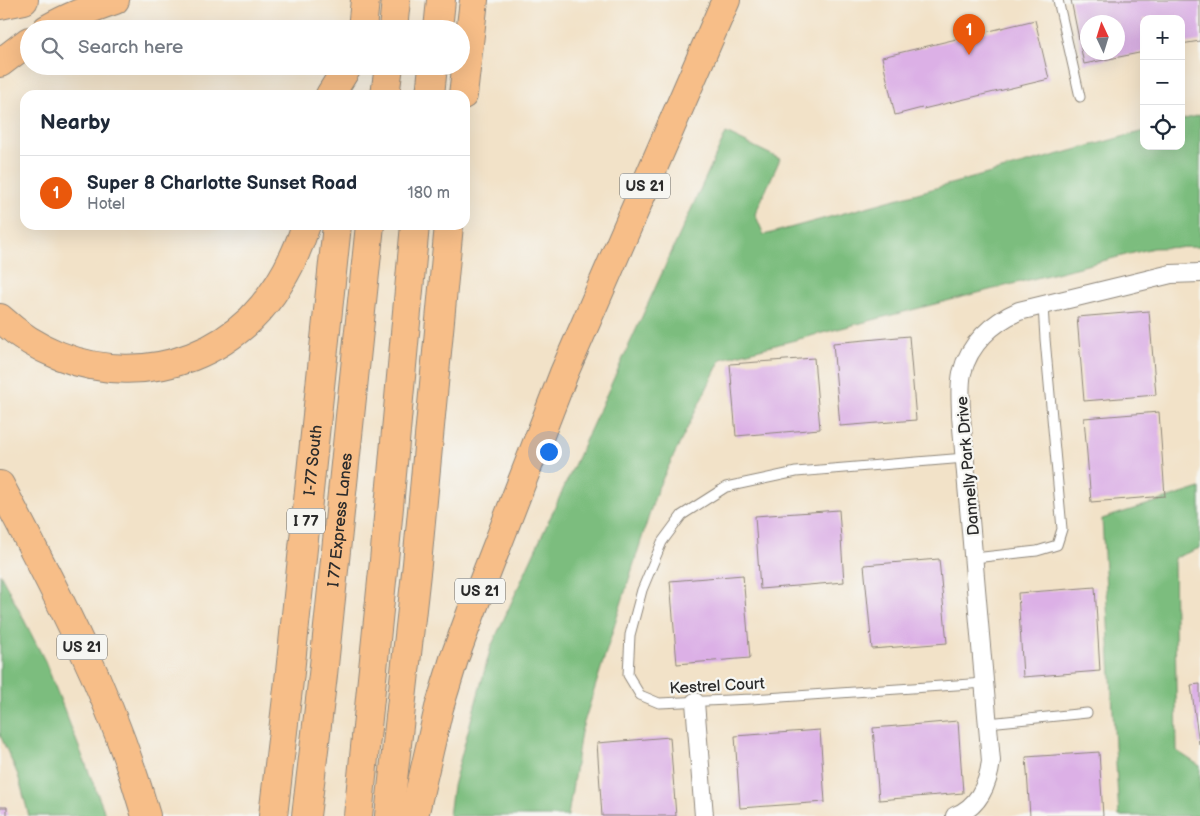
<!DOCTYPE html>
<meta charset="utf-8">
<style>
:root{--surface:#fff;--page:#f6f6f7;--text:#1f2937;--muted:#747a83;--line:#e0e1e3;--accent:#ea580c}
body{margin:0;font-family:"Balsamiq Sans",sans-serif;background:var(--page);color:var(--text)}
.controls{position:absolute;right:15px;top:15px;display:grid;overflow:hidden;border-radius:10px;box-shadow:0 5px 20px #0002}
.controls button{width:45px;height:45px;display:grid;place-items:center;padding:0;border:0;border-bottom:1px solid var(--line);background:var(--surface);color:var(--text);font:25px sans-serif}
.compass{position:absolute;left:1080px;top:15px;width:45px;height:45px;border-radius:50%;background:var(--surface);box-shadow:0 5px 20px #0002;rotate:356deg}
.you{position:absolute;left:548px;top:451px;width:18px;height:18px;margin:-12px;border:4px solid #fff;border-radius:50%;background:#1a73e8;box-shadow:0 0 0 8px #1a73e833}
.badge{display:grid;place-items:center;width:32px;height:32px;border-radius:50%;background:var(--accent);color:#fff;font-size:16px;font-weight:700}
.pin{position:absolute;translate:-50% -41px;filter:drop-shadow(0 1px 2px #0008)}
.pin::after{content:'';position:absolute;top:26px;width:18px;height:15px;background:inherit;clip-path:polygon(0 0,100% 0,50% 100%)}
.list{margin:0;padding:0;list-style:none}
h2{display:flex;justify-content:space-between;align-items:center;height:65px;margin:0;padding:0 20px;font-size:21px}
h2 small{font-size:16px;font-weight:400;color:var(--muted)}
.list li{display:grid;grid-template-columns:32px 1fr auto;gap:15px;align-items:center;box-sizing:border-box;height:75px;padding:0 20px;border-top:1px solid var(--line)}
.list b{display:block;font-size:19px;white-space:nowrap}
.list p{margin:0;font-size:16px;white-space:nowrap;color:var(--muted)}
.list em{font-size:16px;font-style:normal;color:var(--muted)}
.icon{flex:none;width:28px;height:28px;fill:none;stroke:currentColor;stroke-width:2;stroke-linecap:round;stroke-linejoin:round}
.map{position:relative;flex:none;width:1200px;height:816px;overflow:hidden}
.search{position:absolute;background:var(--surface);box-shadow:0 5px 20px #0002;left:20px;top:20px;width:450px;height:55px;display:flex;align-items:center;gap:12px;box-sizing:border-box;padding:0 18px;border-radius:28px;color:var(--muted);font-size:19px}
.panel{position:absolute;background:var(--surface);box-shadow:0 5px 20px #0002;left:20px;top:90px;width:450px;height:140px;border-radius:15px}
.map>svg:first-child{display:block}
.forest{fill:#7cbd7e;stroke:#547454}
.building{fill:#dcb0e6;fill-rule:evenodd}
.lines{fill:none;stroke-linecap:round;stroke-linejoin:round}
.lane-casing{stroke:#8e867a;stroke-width:11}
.street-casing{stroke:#8e867a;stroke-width:20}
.primary-casing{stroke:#8e867a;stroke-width:30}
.highway-casing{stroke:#8e867a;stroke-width:30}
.lane{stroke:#fff;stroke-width:9}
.street{stroke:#fff;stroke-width:18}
.primary{stroke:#f7be88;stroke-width:28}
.highway{stroke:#f7be88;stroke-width:28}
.labels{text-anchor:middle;stroke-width:4.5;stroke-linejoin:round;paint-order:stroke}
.shield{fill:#f6f6f2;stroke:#686867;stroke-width:1}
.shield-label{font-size:15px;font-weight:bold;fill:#2b2b2b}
.street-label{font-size:16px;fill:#2b2b2b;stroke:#f6f6f2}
</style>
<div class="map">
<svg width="1200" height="816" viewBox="0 0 1200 816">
<rect width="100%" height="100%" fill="#f6f6f2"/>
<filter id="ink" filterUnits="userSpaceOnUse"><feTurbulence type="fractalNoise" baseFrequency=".02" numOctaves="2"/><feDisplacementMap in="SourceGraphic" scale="10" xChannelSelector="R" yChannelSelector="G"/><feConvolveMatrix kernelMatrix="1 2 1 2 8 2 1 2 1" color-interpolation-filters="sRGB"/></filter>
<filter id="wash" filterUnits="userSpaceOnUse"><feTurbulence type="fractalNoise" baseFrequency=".0096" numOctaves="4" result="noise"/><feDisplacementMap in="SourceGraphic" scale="20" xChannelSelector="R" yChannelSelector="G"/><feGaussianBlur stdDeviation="1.12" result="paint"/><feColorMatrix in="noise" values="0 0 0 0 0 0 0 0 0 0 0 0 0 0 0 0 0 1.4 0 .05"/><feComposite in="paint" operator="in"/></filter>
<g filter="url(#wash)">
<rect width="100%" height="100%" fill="#f2e2c8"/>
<!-- forest -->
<path class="forest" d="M1200,115V247L1153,248L721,359L657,490L581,732L568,816H449L453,786L491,647L726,133L780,159L755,214L764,235L1144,131V146H1181V120Z
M1200,488V548L1174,558L1177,751L1200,766V816H1119L1102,519Z
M0,573L45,661L103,808L105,816H29L18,775L0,735Z"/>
<g id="blocks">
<!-- building -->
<path class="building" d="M1071,0H1200V41L1181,44V19H1144V52L1084,64ZM1088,22H1118V52H1088Z
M1035,20L1049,79L923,109L922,108L895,115L882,57Z
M1149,311L1156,395L1084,401L1077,317Z
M909,336L916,420L840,426L833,343Z
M814,358L820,429L736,436L730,364Z
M1159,412L1165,496L1091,502L1084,418Z
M839,510L844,582L760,589L755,516Z
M939,559L947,643L872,649L864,565Z
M743,575L750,658L677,664L670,581Z
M1095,587L1100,671L1023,677L1018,593Z
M1200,684V744H1199L1191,685Z
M958,721L963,793L879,800L873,728Z
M820,730L825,802L740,808L735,736Z
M670,737L676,816H602L597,743Z
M1099,752L1103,816H1030L1026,757Z
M0,807H7V816H0Z"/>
</g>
</g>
<g filter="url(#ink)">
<use href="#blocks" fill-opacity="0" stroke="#8e867a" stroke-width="1"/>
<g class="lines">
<!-- lane casing -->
<g class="lane-casing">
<path id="lane" d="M1058,0L1080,97
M965,458L796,472L726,487L682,515L662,542L642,590L630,635L628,675L640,695L659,703L752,699L985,683
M974,558L1037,551L1057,545L1062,529L1045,339L1043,305
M988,723L1087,713"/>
</g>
<!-- street casing -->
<g class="street-casing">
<path id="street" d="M695,702L704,816
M955,816C978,807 988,785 991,761L961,416C961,402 959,387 962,373C969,344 993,322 1019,311L1171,274L1200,273"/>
</g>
<!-- primary casing -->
<g class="primary-casing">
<path id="primary" d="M0,5L24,0"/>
</g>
<!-- highway casing -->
<g class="highway-casing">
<g id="highway">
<path d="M47,29C69,16 92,8 115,0"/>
<path d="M362,29L365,0"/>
<path d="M393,29L396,0"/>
<path d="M438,29L441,0"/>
<path d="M0,63L29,41"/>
<path d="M330,95L348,66"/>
<path d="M385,95L389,66"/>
<path d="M430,95L433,66"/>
<path d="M463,95L474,0"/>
<path d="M0,318C71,384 180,387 251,319C277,293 295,259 306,225"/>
<path d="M0,485C28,538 56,591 81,645C107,700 129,757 146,816"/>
<path id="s1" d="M273,816L290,672L337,225"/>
<path id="s2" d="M306,816L323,675L370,225"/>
<path d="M358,816L384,561L415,225"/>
<path d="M389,816L417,564L449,225"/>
<path d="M414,816L439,708L454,659L471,613L564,373L726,0"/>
</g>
</g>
<!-- lane -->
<use href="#lane" class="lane"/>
<!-- street -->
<use href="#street" class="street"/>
<!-- primary -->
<use href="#primary" class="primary"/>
<!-- highway -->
<use href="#highway" class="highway"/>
</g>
</g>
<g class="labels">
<!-- shield labels -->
<g class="shield">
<rect x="620" y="173.5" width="50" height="25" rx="4"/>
<rect x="287" y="508.5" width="38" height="25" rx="4"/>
<rect x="455" y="578.5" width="50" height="25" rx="4"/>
<rect x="57" y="634.5" width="50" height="25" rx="4"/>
</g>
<g class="shield-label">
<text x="645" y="191">US 21</text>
<text x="306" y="526">I 77</text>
<text x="480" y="596">US 21</text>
<text x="82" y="652">US 21</text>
</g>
<!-- street labels -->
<g class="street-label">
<text dy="6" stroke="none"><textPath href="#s1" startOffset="358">I-77 South</textPath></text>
<text transform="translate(967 466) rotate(-95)" y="6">Dannelly Park Drive</text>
<text dy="6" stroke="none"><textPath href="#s2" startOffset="298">I 77 Express Lanes</textPath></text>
<text transform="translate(717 685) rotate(-3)" y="6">Kestrel Court</text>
</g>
</g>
</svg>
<div class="controls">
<button>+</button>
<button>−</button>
<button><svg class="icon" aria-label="locate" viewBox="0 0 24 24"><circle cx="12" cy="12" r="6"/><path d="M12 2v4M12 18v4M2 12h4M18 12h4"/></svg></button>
</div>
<svg class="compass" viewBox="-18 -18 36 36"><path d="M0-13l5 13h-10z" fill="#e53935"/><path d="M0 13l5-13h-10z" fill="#747a83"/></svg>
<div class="you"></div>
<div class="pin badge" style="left:969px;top:55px">1</div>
<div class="search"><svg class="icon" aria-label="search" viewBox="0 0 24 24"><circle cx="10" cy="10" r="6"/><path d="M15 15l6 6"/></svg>Search here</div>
<section class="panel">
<h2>Nearby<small></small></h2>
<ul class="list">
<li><span class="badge">1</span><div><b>Super 8 Charlotte Sunset Road</b><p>Hotel</p></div><em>180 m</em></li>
</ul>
</section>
</div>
